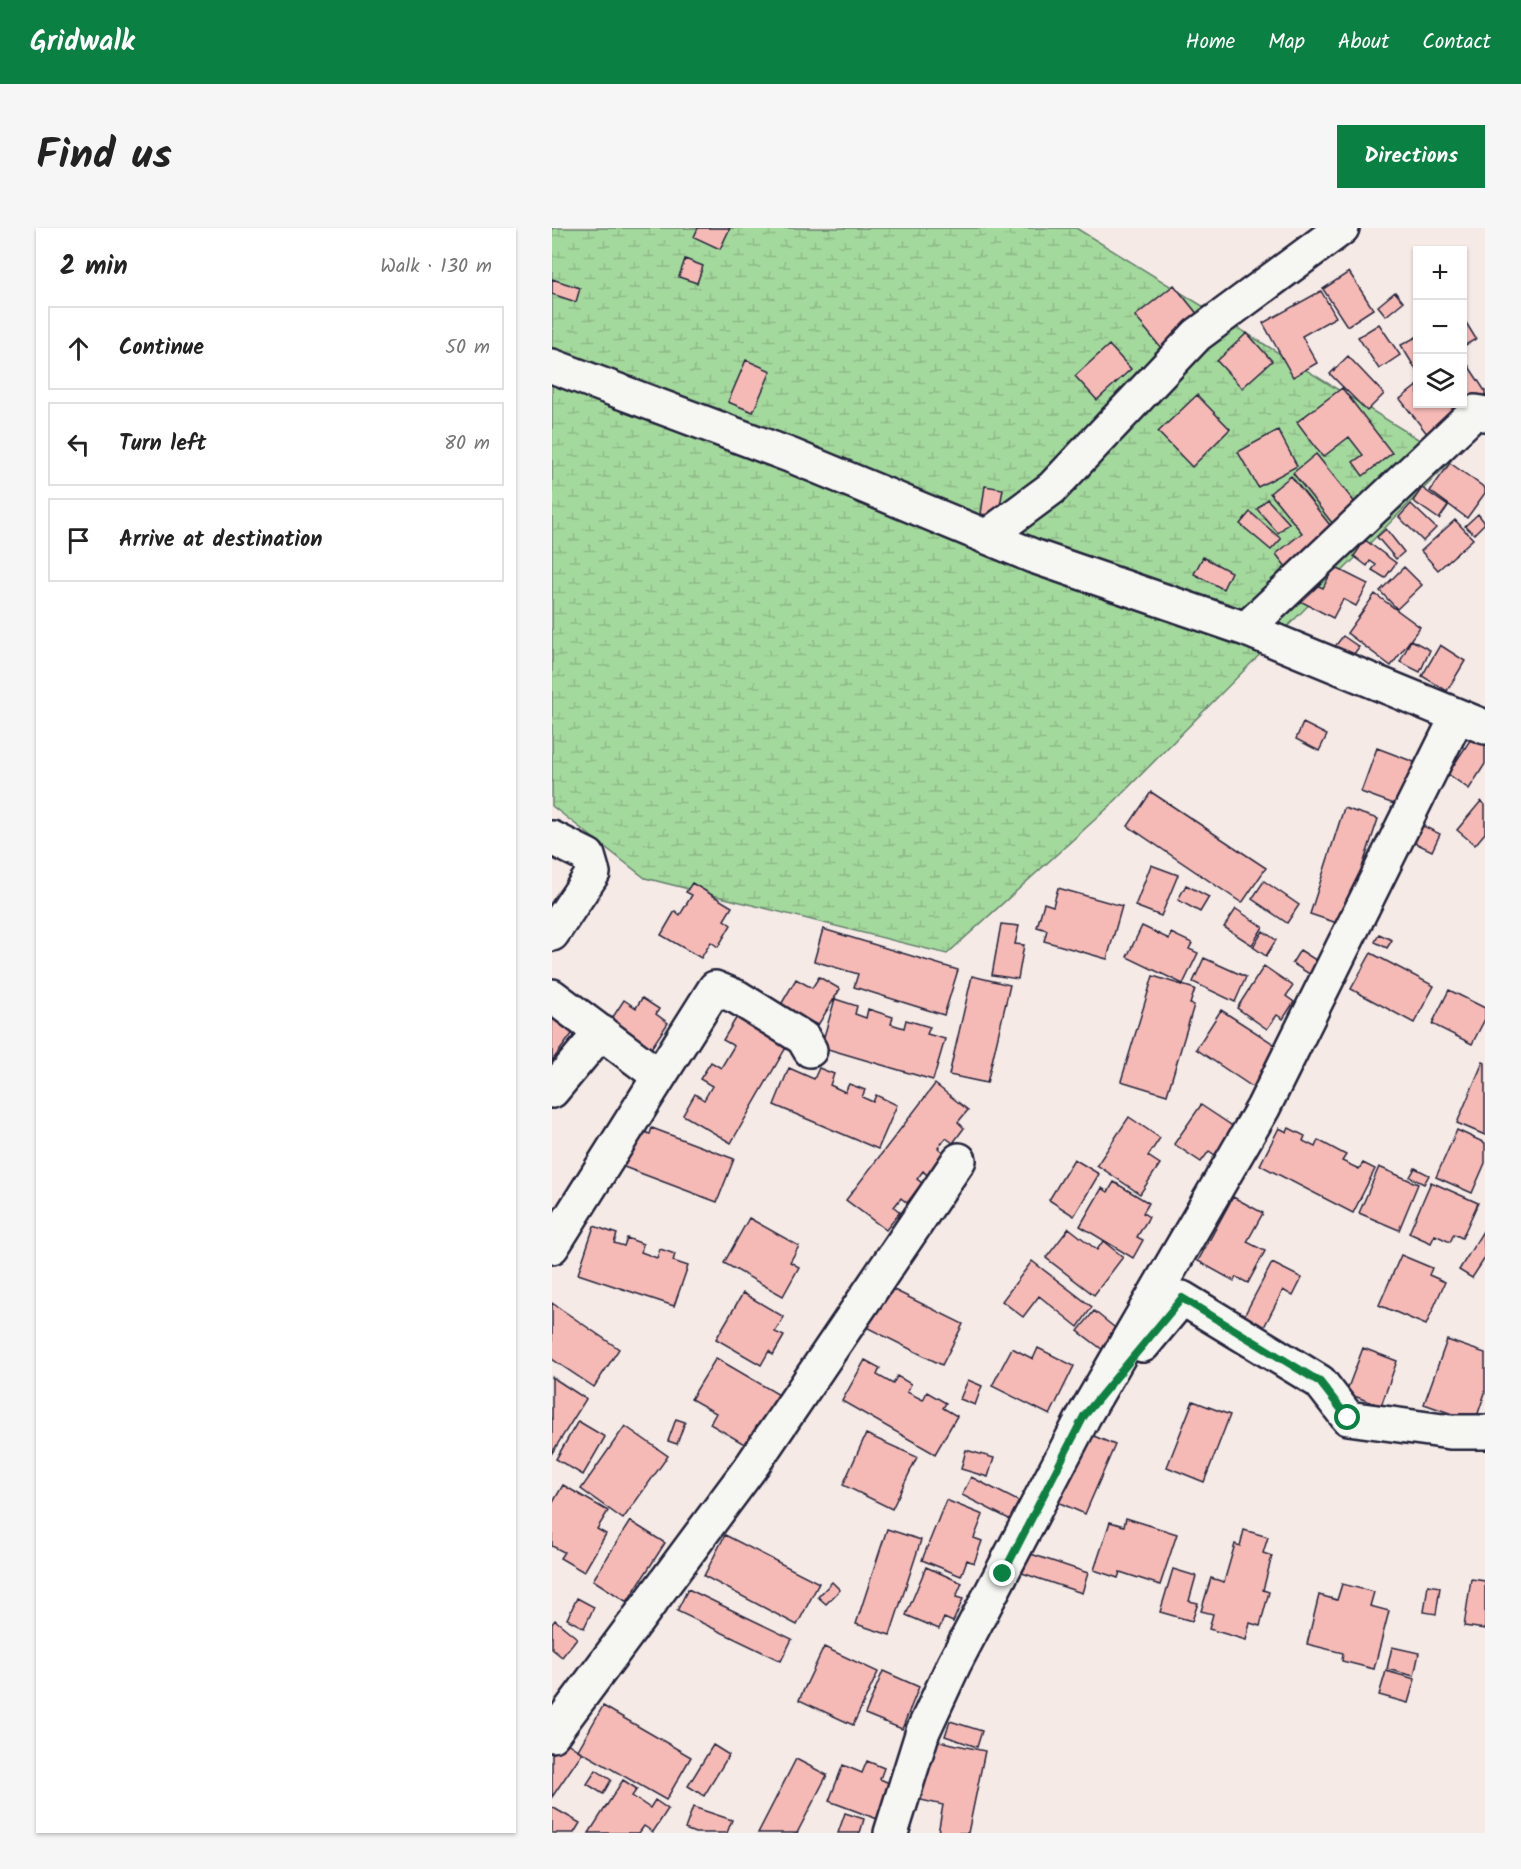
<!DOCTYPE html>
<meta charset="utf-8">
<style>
:root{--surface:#fff;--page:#f6f6f6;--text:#222;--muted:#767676;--line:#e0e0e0;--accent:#0b8043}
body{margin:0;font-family:Kalam,sans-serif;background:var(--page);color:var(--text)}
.controls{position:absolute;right:18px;top:18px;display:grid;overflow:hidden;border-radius:0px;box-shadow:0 2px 4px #0004}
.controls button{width:54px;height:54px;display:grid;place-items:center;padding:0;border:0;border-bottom:2px solid var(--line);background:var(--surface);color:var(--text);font:30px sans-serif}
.stop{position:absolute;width:18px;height:18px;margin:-14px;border:4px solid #0b8043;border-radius:50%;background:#fff}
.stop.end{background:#0b8043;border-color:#fff;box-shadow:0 2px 6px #0008}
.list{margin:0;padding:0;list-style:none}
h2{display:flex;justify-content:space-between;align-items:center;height:78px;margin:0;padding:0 24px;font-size:26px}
h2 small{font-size:20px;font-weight:400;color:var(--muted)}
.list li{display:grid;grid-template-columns:39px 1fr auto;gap:18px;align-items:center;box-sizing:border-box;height:84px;margin:0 12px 12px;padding:0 12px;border:2px solid var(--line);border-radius:0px}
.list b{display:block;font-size:22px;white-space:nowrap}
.list em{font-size:20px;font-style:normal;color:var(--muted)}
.icon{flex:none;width:33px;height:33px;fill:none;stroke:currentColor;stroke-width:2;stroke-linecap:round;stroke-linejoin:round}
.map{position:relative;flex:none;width:933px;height:1605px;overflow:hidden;border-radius:0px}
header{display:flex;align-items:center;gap:36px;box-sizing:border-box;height:84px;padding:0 30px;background:var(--accent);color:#fff}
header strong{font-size:28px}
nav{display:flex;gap:33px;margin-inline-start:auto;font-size:21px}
.intro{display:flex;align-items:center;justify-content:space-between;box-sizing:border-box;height:144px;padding:0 36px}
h1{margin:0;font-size:42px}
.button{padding:15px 27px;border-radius:0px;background:var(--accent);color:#fff;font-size:21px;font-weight:700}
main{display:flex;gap:36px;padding:0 36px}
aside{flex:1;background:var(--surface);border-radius:0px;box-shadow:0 2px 4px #0004}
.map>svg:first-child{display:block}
.wetland{fill:url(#wetland-marsh);stroke:#637e6c;stroke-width:1.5}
.building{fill:#f6bab6;stroke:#22223b;stroke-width:1.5}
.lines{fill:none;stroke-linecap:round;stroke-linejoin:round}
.minor-casing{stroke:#22223b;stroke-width:38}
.minor{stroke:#f6f6f2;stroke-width:33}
.route{stroke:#0b8043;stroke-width:8}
</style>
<header>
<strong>Gridwalk</strong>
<nav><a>Home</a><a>Map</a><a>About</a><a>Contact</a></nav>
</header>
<div class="intro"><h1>Find us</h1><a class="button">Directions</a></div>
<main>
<aside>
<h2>2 min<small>Walk · 130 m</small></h2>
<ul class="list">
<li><svg class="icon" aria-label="ahead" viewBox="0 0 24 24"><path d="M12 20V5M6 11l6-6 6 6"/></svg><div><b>Continue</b></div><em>50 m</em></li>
<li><svg class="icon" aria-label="left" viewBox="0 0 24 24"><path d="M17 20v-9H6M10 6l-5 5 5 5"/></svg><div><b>Turn left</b></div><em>80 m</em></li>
<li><svg class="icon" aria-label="arrive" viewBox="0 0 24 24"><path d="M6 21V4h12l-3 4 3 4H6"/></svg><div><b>Arrive at destination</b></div></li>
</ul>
</aside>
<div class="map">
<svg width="933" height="1605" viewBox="0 0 933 1605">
<defs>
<pattern id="wetland-marsh" width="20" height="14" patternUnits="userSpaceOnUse" patternTransform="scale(1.5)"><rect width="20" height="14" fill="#a4d99d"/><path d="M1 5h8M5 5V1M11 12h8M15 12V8" fill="none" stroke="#8dba88"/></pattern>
</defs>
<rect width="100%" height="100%" fill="#f6eae6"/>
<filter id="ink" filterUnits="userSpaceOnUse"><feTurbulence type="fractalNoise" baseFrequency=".0167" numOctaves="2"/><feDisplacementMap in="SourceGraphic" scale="12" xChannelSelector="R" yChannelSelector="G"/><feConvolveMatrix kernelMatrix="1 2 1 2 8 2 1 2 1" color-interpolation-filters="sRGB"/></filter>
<g filter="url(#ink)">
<!-- wetland -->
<path class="wetland" d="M0,0H524L900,232L559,577L395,726L93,650L0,578Z"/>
<!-- building -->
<path class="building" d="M146,0H178L168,21L142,9Z
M133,31L151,38L145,55L127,49Z
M797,44L821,81L795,98L771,61Z
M0,51L28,60L24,74L0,66Z
M622,57L647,88L609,120L583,88Z
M769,63L784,89L750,108L765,135L741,149L711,95Z
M843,64L851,74L834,88L826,78Z
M910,88L924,111L910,119Z
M827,96L848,127L827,141L806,109Z
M695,105L720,133L690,160L665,133Z
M866,108V145L849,117Z
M557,117L579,141L545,172L523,148Z
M796,128L832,166L815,183L778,146Z
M910,128L933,163V175L919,184L910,170Z
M194,132L219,143L201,184L176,174Z
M866,157V176H901L907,183L876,207L848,171Z
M790,160L840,225L811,248L801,234L811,227L797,209L771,229L745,194Z
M645,167L678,201L640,239L606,204Z
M726,202L745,238L706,259L686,224Z
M764,226L808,281L784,300L741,245Z
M898,235L933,260V265L915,290L878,263Z
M739,248L785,306L738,344L724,326L750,305L718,265Z
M433,258L451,261L446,289L429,286Z
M870,260L896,278L887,291L861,273Z
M715,271L737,295L726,305L705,281Z
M859,276L884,300L871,313L847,289Z
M698,284L729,311L719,322L688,296Z
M926,286L933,295L922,306L913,298Z
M903,292L921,311L886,342L869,323Z
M834,301L852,324L844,331L825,309Z
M813,312L844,335L833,350L820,342L824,337L818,333L815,338L802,328Z
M651,329L679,344L671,361L642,346Z
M782,339L816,356L804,378L791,371L781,390L748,373L758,354L771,360Z
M852,339L870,357L845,381L828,363Z
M823,366L868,399L839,438L795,405Z
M791,408L807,419L797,433L781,421Z
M859,412L878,422L868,444L848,434Z
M888,417L913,433L895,463L870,448Z
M751,495L775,507L767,523L744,511Z
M924,503L933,509V536L917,561L896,546Z
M825,520L870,537L853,580L809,564Z
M599,564L714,640L690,675L576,598Z
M929,573L933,577V605L923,617L905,602Z
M792,580L826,591L791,697L758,686Z
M869,597L888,606L880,623L861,614Z
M599,637L626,647L609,688L583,678Z
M712,653L747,677L735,695L700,671Z
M140,655L180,679L172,692L179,697L166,719L159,714L149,730L109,707L123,683L128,687L140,667L134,664Z
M634,657L657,669L648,684L626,672Z
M506,660L570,678L555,731L492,713L495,702L485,699L492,675L501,678Z
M684,681L711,699L700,717L672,699Z
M449,696L467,698L463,716L472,717L466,751L440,747Z
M590,698L617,711L619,705L640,715L637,721L646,725L631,756L575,729Z
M271,701L406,742L392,787L302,759L306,746L262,733Z
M711,703L724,712L714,728L701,719Z
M827,706L840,712L835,720L823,714Z
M748,722L770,736L762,749L740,735Z
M819,725L882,758L862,795L799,761Z
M652,730L694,749L683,774L641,754Z
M712,738L741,758L734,768L742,774L731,791L725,787L715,801L685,780Z
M420,748L458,757L435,855L397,847Z
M601,748L643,761L638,776L642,777L615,867L569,853Z
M267,749L288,761L266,797L255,792L254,795L227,780L244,751L260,760Z
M897,762L933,780V791L920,816L880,796Z
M90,770L107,781L104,786L116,795L98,822L57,795L72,772L84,780Z
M283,771L305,778L303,786L314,790L316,781L341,789L339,796L352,800L354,792L378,799L375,806L393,811L381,852L269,819Z
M669,782L728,820L702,860L644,821Z
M0,784L23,802L0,833Z
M186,787L236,816L179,915L131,887L143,866L152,872L160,858L148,851L159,834L169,840L182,818L171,812Z
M931,834L933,835V907L905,895Z
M237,840L262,851L267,840L282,846L278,857L293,864L297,856L313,862L310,869L321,874L324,867L345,877L326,921L222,877Z
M383,856L416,882L406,894L412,900L401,915L394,910L386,920L392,925L375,947L371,943L365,951L370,955L355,975L349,970L342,979L348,984L334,1002L294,972Z
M649,877L682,899L663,927L657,923L649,934L622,916Z
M577,889L608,910L596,928L608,936L588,966L545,937Z
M100,900L182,931L165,974L72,939L86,902L98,906Z
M727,900L735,904L737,900L753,908L751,913L763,919L766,912L794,927L790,933L807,941L811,935L823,941L801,985L708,937Z
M905,902L933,915V935L920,965L884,949Z
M522,931L547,946L522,988L497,972Z
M827,939L866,956L847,1002L807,985Z
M863,940L877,947L872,956L858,949Z
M562,954L597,975L591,985L597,989L585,1009L591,1012L581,1030L528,998L550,960L556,964Z
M879,954L926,975L910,1010L902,1006L898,1014L883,1007L879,1015L857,1005Z
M681,969L711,985L695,1014L713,1023L696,1055L684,1049L682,1053L646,1033Z
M197,990L247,1018L238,1034L247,1039L231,1068L172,1035Z
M42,998L65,1006L62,1015L72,1018L75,1010L91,1016L89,1024L105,1030L108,1021L123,1026L121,1033L136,1038L122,1078L26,1046Z
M517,1000L545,1022L551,1013L571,1029L542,1067L494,1030Z
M931,1003L933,1030L920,1050L907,1042Z
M849,1027L880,1040L877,1047L893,1054L874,1097L827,1077Z
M480,1033L540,1079L526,1099L487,1068L471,1089L450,1073Z
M720,1035L750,1050L741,1068L731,1062L712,1099L692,1088Z
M334,1058L411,1096L390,1137L314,1099Z
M191,1065L232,1089L223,1104L232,1108L221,1127L217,1123L209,1137L164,1111Z
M0,1075L67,1121L42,1159L0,1131Z
M542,1083L567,1103L551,1122L526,1103Z
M895,1112L933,1125V1165L923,1194L872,1176Z
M460,1120L481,1131L486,1120L522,1138L498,1187L440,1158Z
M811,1120L845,1133L829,1178L794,1165Z
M164,1130L229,1168L199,1220L158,1196L164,1185L139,1171Z
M313,1132L328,1140L325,1147L341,1156L345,1148L359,1156L355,1164L371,1172L375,1164L394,1175L391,1180L405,1188L383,1226L290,1173Z
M0,1149L34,1171L0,1225Z
M416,1152L430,1158L423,1177L408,1171Z
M641,1173L678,1187L652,1254L615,1239Z
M124,1191L133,1194L125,1216L116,1213Z
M26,1193L53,1209L31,1247L4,1231Z
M73,1198L116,1228L71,1291L29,1261Z
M530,1203L563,1217L533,1286L501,1272Z
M314,1206L365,1229L340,1281L291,1257Z
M414,1222L442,1230L436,1249L409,1241Z
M419,1249L468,1274L459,1292L410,1267Z
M11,1257L56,1283L45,1301L54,1306L32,1344L8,1330L12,1324L0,1318V1276Z
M394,1272L431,1287L422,1310L430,1313L422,1335L415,1332L409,1348L370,1332Z
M574,1290L625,1306L608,1357L568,1344L566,1350L542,1342L558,1294L572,1298Z
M78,1293L113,1315L75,1374L41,1352Z
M335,1301L369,1312L338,1407L304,1396Z
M692,1302L716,1309L711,1325L720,1328L711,1362L717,1364L708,1398L698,1395L694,1412L657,1401L661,1386L649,1383L659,1350L672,1354L683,1316L688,1318Z
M173,1307L267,1355L245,1397L152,1348Z
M476,1325L536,1345L530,1365L470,1345Z
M374,1339L410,1355L404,1369L411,1371L401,1394L392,1390L387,1401L354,1387Z
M621,1341L644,1348L637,1373L646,1375L640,1393L608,1384Z
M919,1351L933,1353V1401L912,1398Z
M280,1354L288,1362L274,1376L266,1369Z
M790,1356L822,1364L818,1378L837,1383L822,1441L790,1433L791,1425L755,1416L767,1367L785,1372Z
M876,1357L888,1359L884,1386L872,1384Z
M136,1361L240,1411L229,1433L125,1383Z
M25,1370L42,1379L32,1400L15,1391Z
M3,1392L25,1410L10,1429L0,1421V1396Z
M272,1419L326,1444L301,1497L247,1472Z
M840,1419L867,1425L862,1448L835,1441Z
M331,1443L367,1459L350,1501L313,1486Z
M834,1443L863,1451L856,1475L827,1467Z
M51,1478L139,1529L114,1572L26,1522Z
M398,1493L430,1503L425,1519L393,1508Z
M6,1509L30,1525L0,1569V1517Z
M382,1512L433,1523L416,1605H386L391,1577L369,1572Z
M161,1517L177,1527L152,1568L136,1558Z
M244,1531L275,1547L245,1605H206Z
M315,1533L332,1540L328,1551L342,1557L328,1592L277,1573L291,1537L310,1545Z
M44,1542L59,1552L51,1566L35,1556Z
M71,1552L85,1561L80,1568L98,1580L103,1572L116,1581L101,1604L92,1598L87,1605H37Z
M0,1579L28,1595L22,1605H0Z
M141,1579L180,1592L175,1605H143L133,1601Z
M293,1585L312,1591L308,1605H286Z"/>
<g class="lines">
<!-- minor casing -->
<g class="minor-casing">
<path id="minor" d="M0,138L240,228L481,328L694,401L933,499
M434,309L500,260L645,107L790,0
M694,401L923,184L933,186
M0,610L36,628L41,645L0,706
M0,768L107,848
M0,863L49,804
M0,1019L163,760L185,769L251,810L258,822
M591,1117L630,1070L768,1154L796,1190L898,1204H933
M0,1507L201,1236L407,932
M339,1605L371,1503L402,1436L532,1188L711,880L905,489"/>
</g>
<!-- minor -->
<use href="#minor" class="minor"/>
</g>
</g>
<g class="lines" filter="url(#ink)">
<!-- route -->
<path class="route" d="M451,1346L532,1188L630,1070L768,1154L796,1190"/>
</g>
</svg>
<div class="controls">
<button>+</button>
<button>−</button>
<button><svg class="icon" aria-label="layers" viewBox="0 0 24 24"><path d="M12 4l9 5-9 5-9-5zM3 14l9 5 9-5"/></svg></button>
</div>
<div class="stop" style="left:796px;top:1190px"></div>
<div class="stop end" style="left:451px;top:1346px"></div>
</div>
</main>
